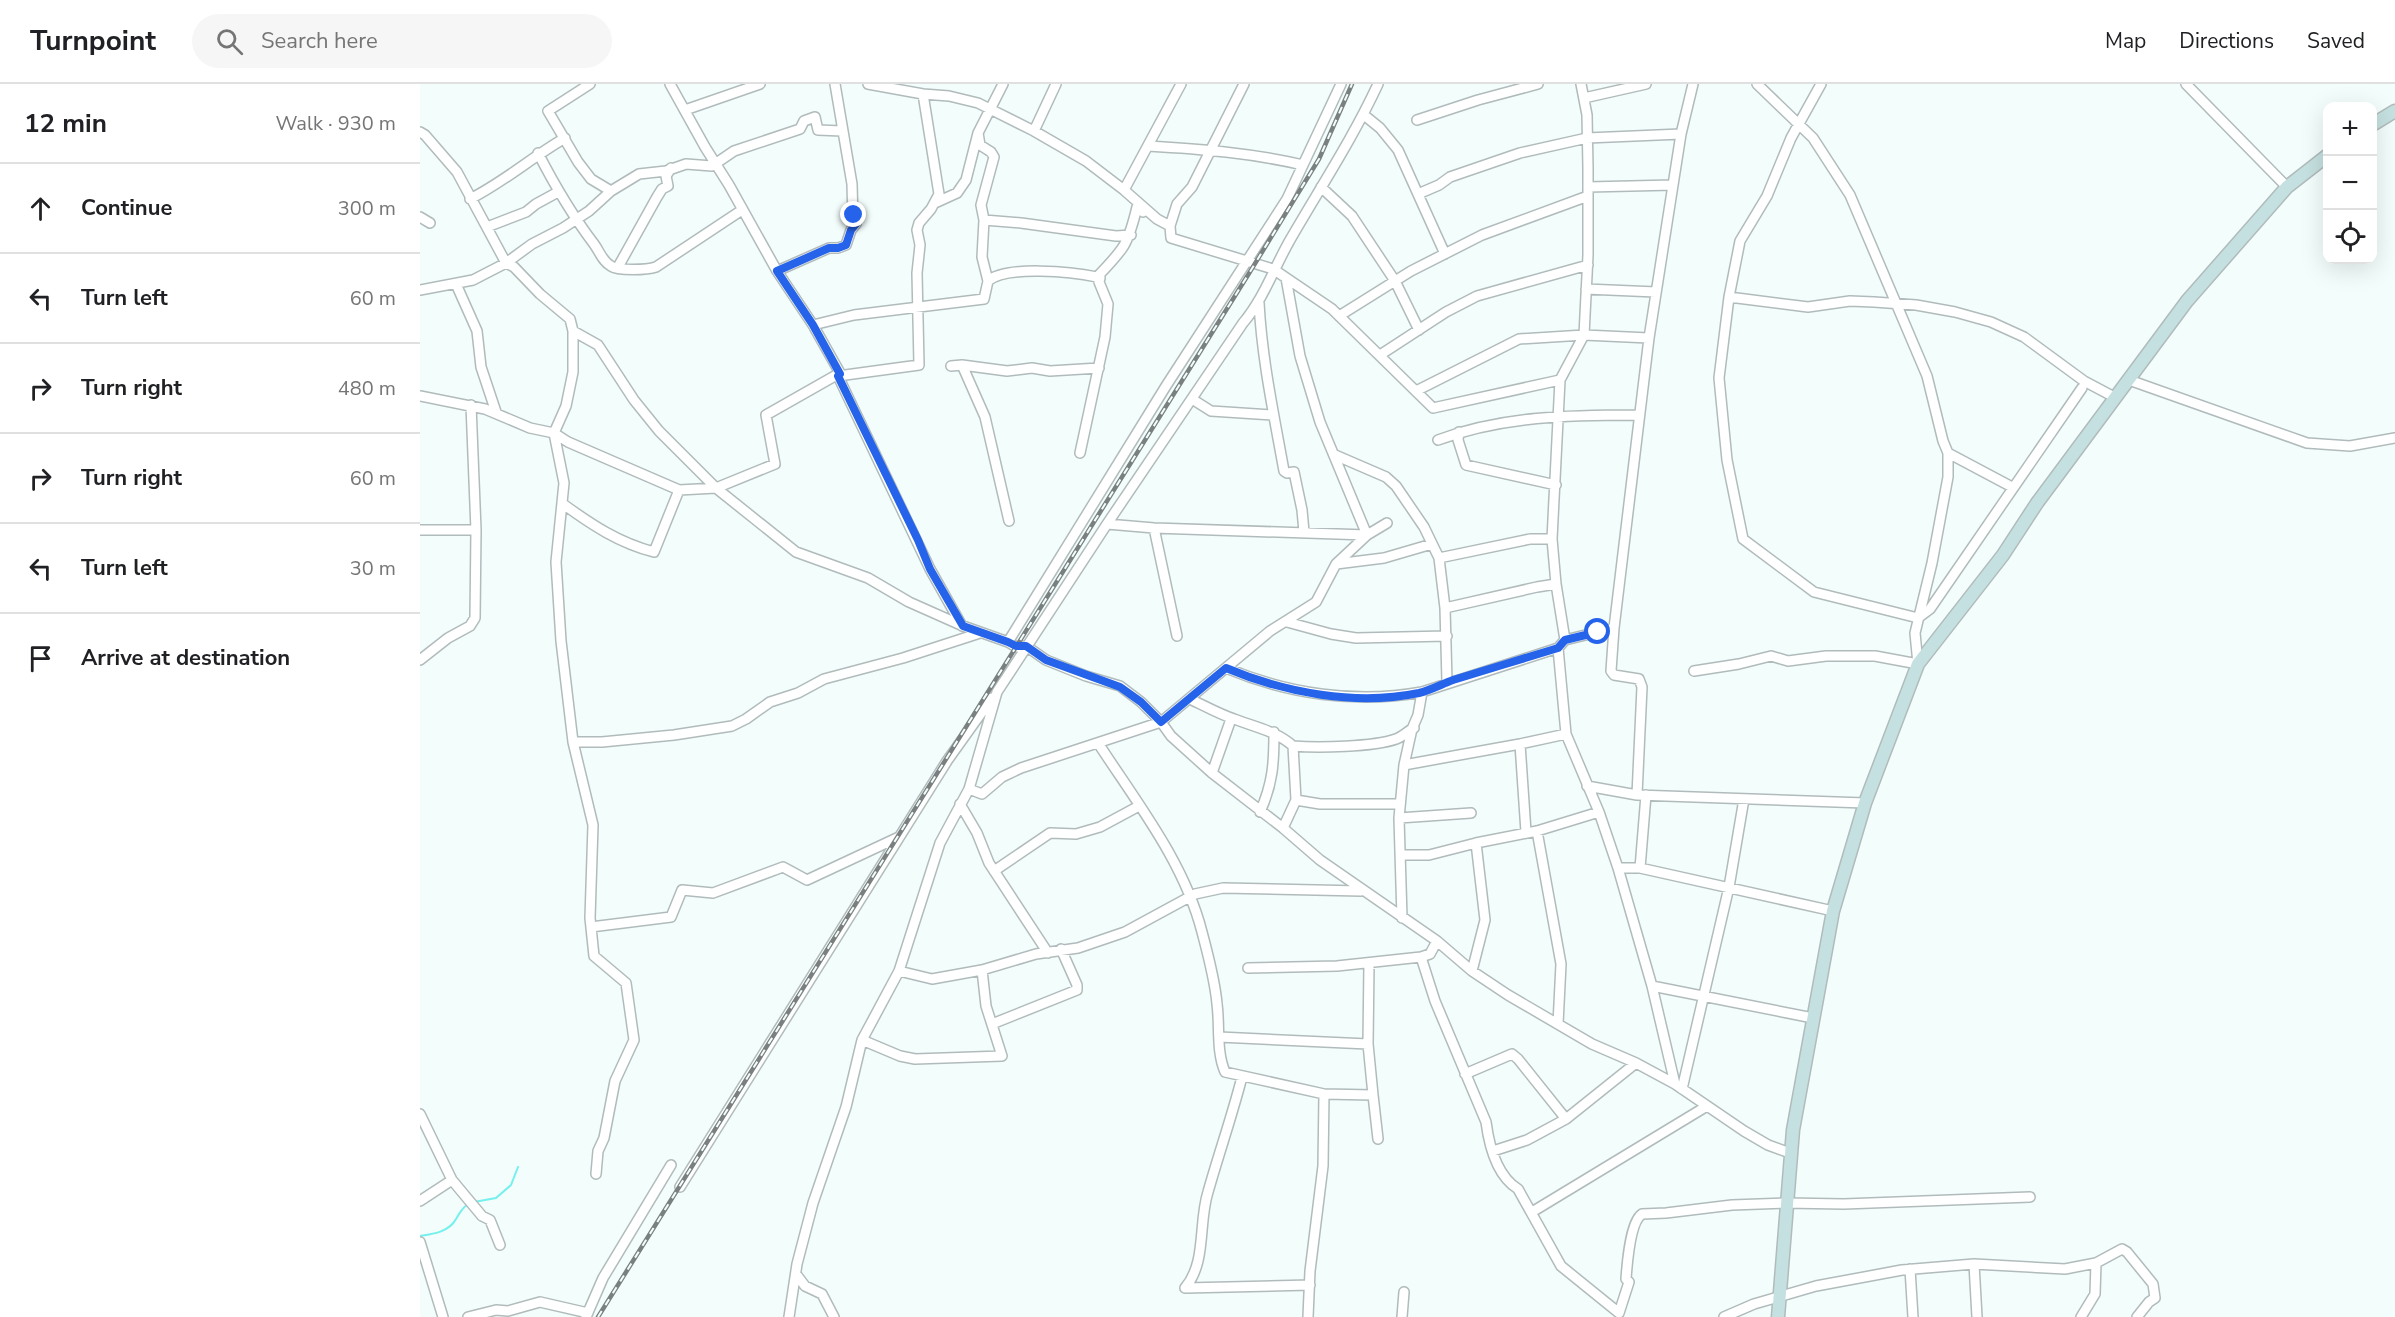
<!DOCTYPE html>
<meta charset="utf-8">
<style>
:root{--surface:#fff;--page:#f6f6f6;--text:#202124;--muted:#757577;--line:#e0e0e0}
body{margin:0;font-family:"Nunito Sans",sans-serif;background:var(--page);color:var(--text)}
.controls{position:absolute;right:18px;top:18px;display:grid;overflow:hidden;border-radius:12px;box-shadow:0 6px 24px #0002}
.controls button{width:54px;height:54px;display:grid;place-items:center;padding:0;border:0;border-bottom:2px solid var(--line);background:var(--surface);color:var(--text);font:30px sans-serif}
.stop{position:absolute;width:18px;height:18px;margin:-14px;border:4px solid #2563eb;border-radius:50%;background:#fff}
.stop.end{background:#2563eb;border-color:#fff;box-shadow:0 2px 6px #0008}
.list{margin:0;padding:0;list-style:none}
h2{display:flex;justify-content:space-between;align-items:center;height:78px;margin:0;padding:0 24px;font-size:26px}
h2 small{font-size:20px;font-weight:400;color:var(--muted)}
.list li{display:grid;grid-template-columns:39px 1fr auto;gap:18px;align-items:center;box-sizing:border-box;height:90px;padding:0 24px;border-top:2px solid var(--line)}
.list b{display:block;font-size:22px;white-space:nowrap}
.list em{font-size:20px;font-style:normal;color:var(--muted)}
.icon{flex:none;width:33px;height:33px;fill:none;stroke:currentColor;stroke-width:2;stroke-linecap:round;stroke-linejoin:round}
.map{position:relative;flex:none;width:1975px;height:1233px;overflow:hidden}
header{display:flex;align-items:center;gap:36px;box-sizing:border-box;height:84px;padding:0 30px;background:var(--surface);border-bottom:2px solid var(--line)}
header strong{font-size:28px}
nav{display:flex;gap:33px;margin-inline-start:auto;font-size:21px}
.search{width:420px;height:54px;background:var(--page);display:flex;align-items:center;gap:15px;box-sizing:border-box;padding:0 21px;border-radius:33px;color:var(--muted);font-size:22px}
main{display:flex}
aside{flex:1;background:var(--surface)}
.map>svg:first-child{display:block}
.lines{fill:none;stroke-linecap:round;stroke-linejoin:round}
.stream{stroke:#74f0ed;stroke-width:2}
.street-casing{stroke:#b1bbbb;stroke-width:12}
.secondary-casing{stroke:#b1bbbb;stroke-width:15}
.street{stroke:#fff;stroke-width:9}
.secondary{stroke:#c5e0e0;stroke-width:12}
.rail-casing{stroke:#7a8080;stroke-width:4.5}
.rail{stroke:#f2fdfc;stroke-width:2;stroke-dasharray:7;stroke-linecap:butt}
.route{stroke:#2563eb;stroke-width:8}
</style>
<header>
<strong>Turnpoint</strong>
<div class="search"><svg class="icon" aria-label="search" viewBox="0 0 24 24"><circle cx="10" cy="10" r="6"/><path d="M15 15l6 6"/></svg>Search here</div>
<nav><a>Map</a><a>Directions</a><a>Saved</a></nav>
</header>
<main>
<aside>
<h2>12 min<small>Walk · 930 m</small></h2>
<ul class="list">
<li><svg class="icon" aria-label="ahead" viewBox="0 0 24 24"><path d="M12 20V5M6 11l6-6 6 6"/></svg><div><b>Continue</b></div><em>300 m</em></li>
<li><svg class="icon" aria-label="left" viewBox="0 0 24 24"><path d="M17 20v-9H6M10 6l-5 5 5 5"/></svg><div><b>Turn left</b></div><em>60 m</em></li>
<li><svg class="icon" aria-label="right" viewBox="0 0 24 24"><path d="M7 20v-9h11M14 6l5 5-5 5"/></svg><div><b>Turn right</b></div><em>480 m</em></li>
<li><svg class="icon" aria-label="right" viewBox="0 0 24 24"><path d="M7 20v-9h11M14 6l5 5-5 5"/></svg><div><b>Turn right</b></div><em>60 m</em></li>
<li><svg class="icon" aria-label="left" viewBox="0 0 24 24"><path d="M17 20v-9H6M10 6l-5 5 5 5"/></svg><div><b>Turn left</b></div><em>30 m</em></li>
<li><svg class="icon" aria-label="arrive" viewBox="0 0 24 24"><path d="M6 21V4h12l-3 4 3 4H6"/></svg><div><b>Arrive at destination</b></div></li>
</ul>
</aside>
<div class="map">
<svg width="1975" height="1233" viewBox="0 0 1975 1233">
<rect width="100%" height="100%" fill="#f2fdfc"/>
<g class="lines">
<!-- stream -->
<path class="stream" d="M54,1118L76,1114L91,1101L98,1083
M0,1152C13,1150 29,1148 36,1135C40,1129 41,1125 48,1120"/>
<!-- street casing -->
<g class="street-casing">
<path id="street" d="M170,0L128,27L158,78L171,95L191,107
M250,0L285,63L309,101L357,187L393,241L420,289L418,292L510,485L542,542
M448,0L503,10L529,12L558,19L614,47L666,77L704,106L737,135L750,142L751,154L853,185L912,225L1013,324L1140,296
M1161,0L1167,31L1168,84V171L1164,251L1140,296L1132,455L1136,500L1145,556L1138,564L1146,650L1179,728L1198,784L1232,902L1255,1000
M1273,0L1261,50L1229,254L1194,544L1191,587L1194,591L1219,595L1222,603L1217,711L1445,719
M1401,0L1371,54L1347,112L1320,157L1309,213L1299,294L1307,376L1323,455L1394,508L1498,534L1510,525L1662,304
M1766,0L1867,103
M1164,14L1226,0
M265,26L340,0
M944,31L960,44L978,66L1025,170
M997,36L1058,16L1118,0
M614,47L636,0
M0,48L5,51L37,88L86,179L94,183L120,210L150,235L153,247L178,261L214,316L239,347L296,404L376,468L448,494L489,518L543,542L588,558L596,563L606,562L626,576L666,592L700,602L721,618L741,638L751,652L792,689L863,744L900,776L1017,857L1052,887L1088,911L1172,960L1216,979L1255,1000L1324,1047L1348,1061L1370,1069
M558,49L560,61L571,68L574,73L561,121L564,136L562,173L568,197
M728,62C781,65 832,69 883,81
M118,69C135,102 152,131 174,160C180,168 182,177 191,182C198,187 227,186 236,183L322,126
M901,103L932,132L975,197L999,246
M1168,103L1253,101
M704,106L761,0
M998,110L1019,101L1030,93L1100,69L1167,54L1261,50
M50,115C84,98 112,73 145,54
M515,119L537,109L546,96L558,49L583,0
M0,133L10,139
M564,136L601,139L696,152L711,151
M750,142L757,120L772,103L824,0
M67,143L106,128L116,120L138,108
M198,183L237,113L242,105L248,102L246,92L251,84
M357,187L409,164H418L426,161L431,146L436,140L433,137L432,100L415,0
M36,200L57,247L61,283L76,328
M1166,205L1236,208
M0,206L53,196L86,179L112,160L143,144L169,127L191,107L219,90L246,87L266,80L292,82L314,67L380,45L384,37L395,33L398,46L422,47
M1309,213L1388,223L1430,217L1454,218L1496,221L1535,228L1571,238L1604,253L1664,297L1696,314
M839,219C842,276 854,331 864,387L867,389L874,388L882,426L884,448
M919,232L991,187L1062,151L1168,112
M393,241L434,231L564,215L568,197C586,181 653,188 677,193C704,165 708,161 717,123L723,128
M153,247V288L146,322L134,349L144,399L136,478L141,557L153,658L173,741L170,834L174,872L206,899L214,956L195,997L184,1054L178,1067L176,1090
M960,271L1026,228L1057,212L1168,181
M542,281L565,333L589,437
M531,282L542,281L587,287L612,284L630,287L679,284
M418,292L499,281L497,189L500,161L497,146L499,139L511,125L519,110L503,10
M1709,296L1887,359L1930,362L1975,354
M996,307L1099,255L1164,251L1229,254
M0,312L65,325L110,344L134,349L148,358L259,406L296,404L355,380L346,331L420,289
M772,315L791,327L853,331
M1039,348L1038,356L1046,381L1136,401
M1018,356C1082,332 1150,331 1218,331
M660,369L685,253L688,220L679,198L680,194L677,193
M1528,369L1592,403
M915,371L966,393L976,402L1004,443L1019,474L1025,524L1027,598
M143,420C172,441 199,459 234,468L259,406
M687,440L734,444L947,451L967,439
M734,444L757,552
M0,446H56
M1019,474L1110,455H1132
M916,480L964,474L1012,460
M1025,524L1117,503L1136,500
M867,538L911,550L936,554L1027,552
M1145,556L1194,544
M588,558L746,302L867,115L921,0
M0,576L28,554L50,542L55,534L56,446L51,321
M806,584C868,610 936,620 1002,608L998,631L992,645L994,644
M1274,587L1319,580L1351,572L1368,577L1406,572H1455L1498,580L1495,549L1512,479L1528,393V369L1523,357L1507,292L1430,111L1393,54L1337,0
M1002,608L1138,564
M770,615C785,622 799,630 814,635C835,643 856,647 873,662
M153,658H182L254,651L312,642L326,635L350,618L378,609L404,595L483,574L560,549
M678,659C717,719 764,778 782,848C788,871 795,896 797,920C800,942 796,967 805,988L904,1010L953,1011L948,960L949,880
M1100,660L1106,748
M984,681L1100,660L1146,650
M792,689L811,635
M1167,702L1217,711
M549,705L562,710L582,693L601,684L741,638L850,547L896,518L916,480L947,451L900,338L880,272L866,194
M876,716L900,720H980
M540,720L557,749L569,779L628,869
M840,728C853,699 854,679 854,648
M979,734L1051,729
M863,744L876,716L873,662C898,664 953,663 976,655C982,653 987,648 992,645L984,681L979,734L982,834
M1117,747L1141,880L1138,940
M980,771H1009L1056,759
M1198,784H1220L1413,827
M1220,784L1226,711
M574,787L630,749L656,750L680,743L719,722
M171,843L251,833L262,806L293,809L363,783L387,796L479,753
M1001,873L1015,917L1066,1038C1069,1061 1077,1092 1098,1105L1141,1182L1199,1229L1209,1198L1206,1195C1207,1181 1210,1138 1222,1130L1246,1129L1312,1121L1365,1119L1424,1120L1610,1113
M828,884L917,882L1001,873L1010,870L1017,857
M479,887L512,895L562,886L616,870L658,864L705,848L775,810L803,804L941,807
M1052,887L1065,836L1056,759L1117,747L1179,728
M1232,902L1393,934
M572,940L657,906V901L641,865
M799,953L948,960
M442,956L480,972L495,975L582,972L566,922L562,886
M1045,990L1092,970L1098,975L1146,1035L1216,979
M1262,1005L1309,803L1324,715
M953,1011L958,1055
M0,1030L32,1096L0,1117
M1073,1067L1107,1056L1146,1035
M32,1096L62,1132L70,1136L80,1161
M260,1103L527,677L572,614
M1112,1128L1287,1022
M0,1158L23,1233
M1554,1180L1557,1233
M1490,1185L1493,1233
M376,1190L385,1202L402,1210L414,1233
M765,1204C787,1178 778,1139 788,1108C799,1069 812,1032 822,993
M765,1204L890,1201
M48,1233L76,1226L88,1227L120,1218L168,1229
M166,1233L183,1194L251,1081
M369,1233L377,1180L393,1119L426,1023L442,956L479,887L520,759L549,705L577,608L687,440L823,239C844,214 854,184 870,156C900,104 933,54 958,0
M888,1233L890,1187L903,1082L904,1010
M982,1233L984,1208
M1304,1233L1334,1220L1396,1202L1482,1186L1554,1180L1645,1185L1676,1179L1702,1165L1707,1168L1733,1200L1735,1214L1729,1218L1717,1233
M1661,1233L1675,1210L1676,1179"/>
</g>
<!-- secondary casing -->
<g class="secondary-casing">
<path id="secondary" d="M1952,41L1975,27
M1358,1233L1373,1046L1413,827L1445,719L1498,580L1583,471L1617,419L1767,217L1867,103L1908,71"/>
</g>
<!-- street -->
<use href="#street" class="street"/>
<!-- secondary -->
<use href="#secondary" class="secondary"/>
<!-- rail casing -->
<g class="rail-casing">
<path id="rail" d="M178,1233L828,191L899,75L932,0"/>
</g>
<!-- rail -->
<use href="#rail" class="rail"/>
</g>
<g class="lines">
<!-- route -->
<path class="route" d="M434,131V137L436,140L431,146L426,161L418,164H409L357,187L393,241L420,290L418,292L498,456L510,485L543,542L588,558L596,562H606L626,576L700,603L721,618L741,638L806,584C865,609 936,622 999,609C1011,606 1022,600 1033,596C1068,585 1103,575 1138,564L1145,556L1178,548"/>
</g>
</svg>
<div class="controls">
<button>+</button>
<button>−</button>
<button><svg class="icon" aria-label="locate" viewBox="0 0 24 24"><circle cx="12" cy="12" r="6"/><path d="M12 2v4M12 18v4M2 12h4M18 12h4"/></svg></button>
</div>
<div class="stop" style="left:1178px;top:548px"></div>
<div class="stop end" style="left:434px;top:131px"></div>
</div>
</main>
